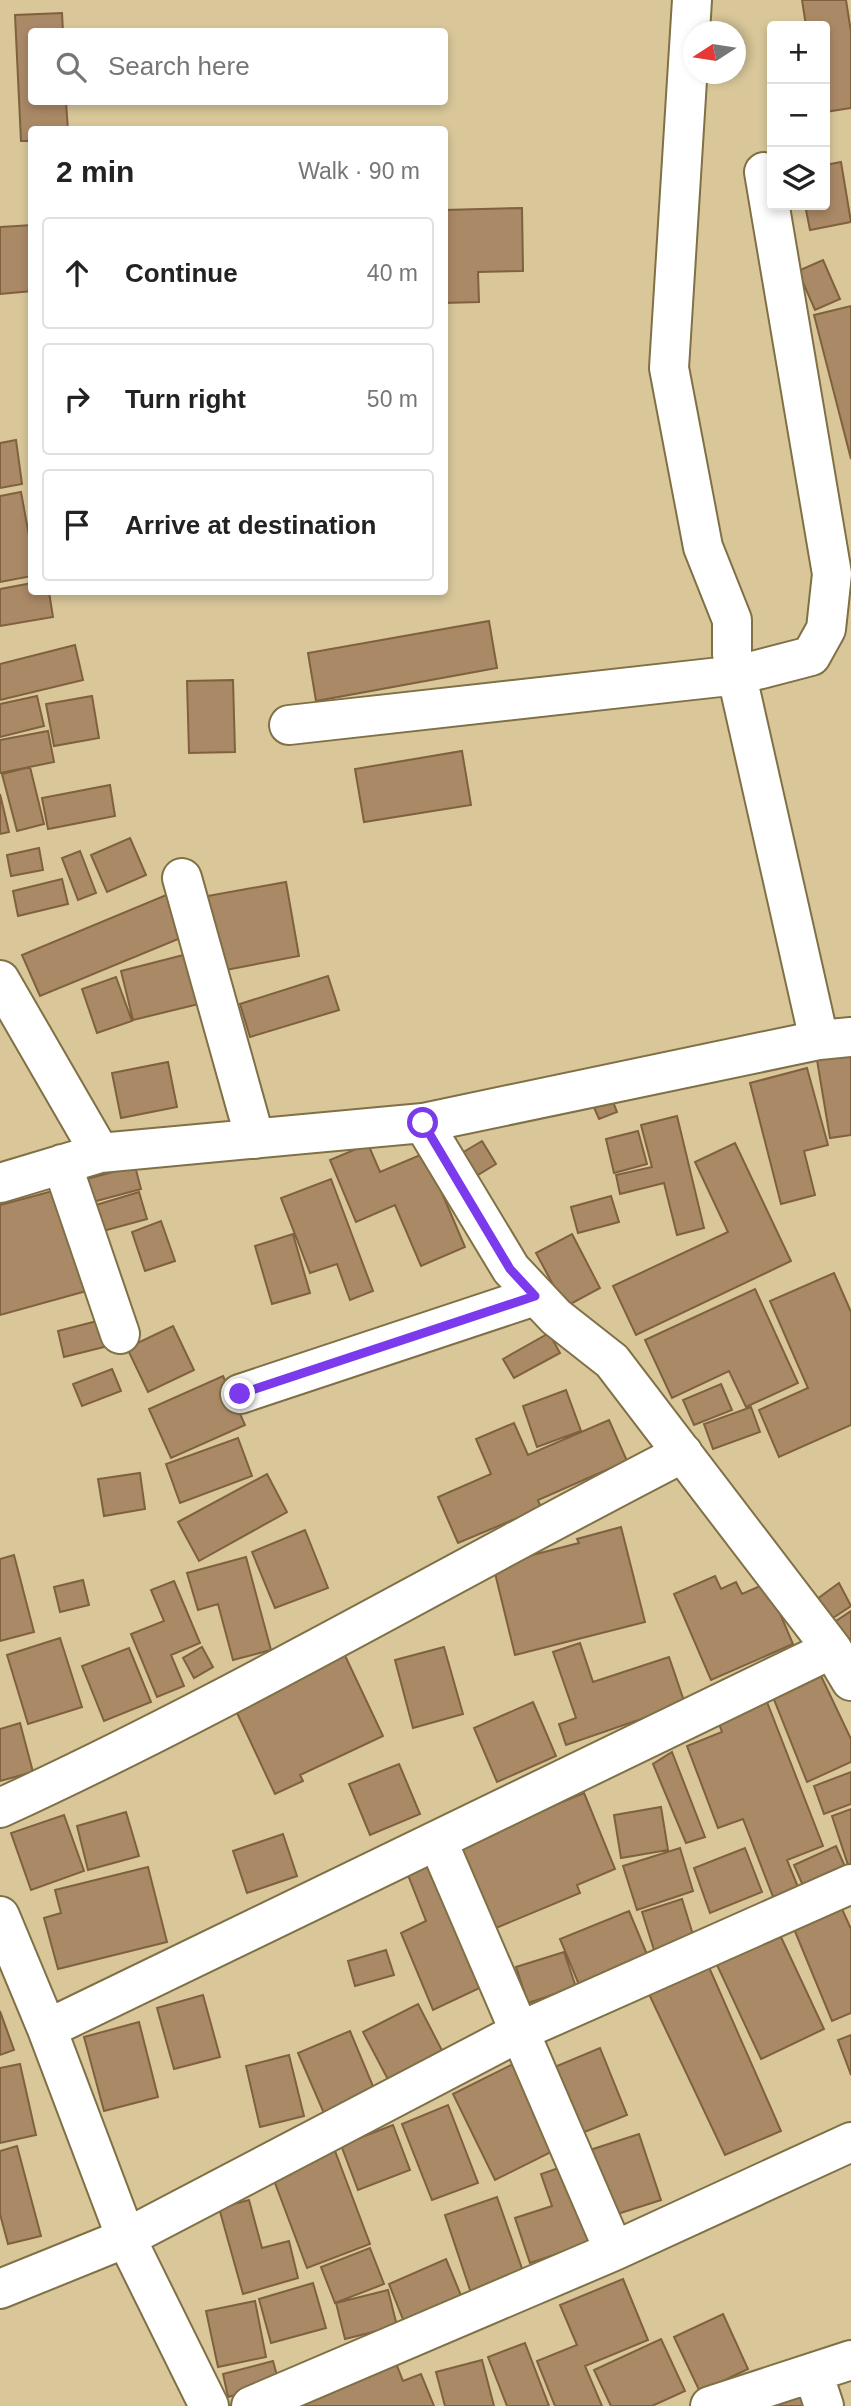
<!DOCTYPE html>
<meta charset="utf-8">
<style>
body{margin:0;font-family:Helvetica,sans-serif;background:#f6f6f6;color:#222}
.controls{position:absolute;right:21px;top:21px;display:grid;overflow:hidden;border-radius:7px;box-shadow:0 4px 10px #0003}
.controls button{width:63px;height:63px;display:grid;place-items:center;padding:0;border:0;border-bottom:2px solid #e0e0e0;background:#fff;color:#222;font:35px sans-serif}
.compass{position:absolute;left:683px;top:21px;width:63px;height:63px;border-radius:50%;background:#fff;box-shadow:0 4px 10px #0003;rotate:258deg}
.stop{position:absolute;width:21px;height:21px;margin:-16px;border:5px solid #7c3aed;border-radius:50%;background:#fff}
.stop.end{background:#7c3aed;border-color:#fff;box-shadow:0 2px 7px #0008}
.list{margin:0;padding:0;list-style:none}
h2{display:flex;justify-content:space-between;align-items:center;height:91px;margin:0;padding:0 28px;font-size:30px}
h2 small{font-size:23px;font-weight:400;color:#767676}
.list li{display:grid;grid-template-columns:46px 1fr auto;gap:21px;align-items:center;box-sizing:border-box;height:112px;margin:0 14px 14px;padding:0 14px;border:2px solid #e0e0e0;border-radius:7px}
.list b{display:block;font-size:26px;white-space:nowrap}
.list em{font-size:23px;font-style:normal;color:#767676}
.icon{flex:none;width:38px;height:38px;fill:none;stroke:currentColor;stroke-width:2;stroke-linecap:round;stroke-linejoin:round}
.map{position:relative;flex:none;width:851px;height:2406px;overflow:hidden}
.search{position:absolute;background:#fff;box-shadow:0 4px 10px #0003;left:28px;top:28px;width:420px;height:77px;display:flex;align-items:center;gap:18px;box-sizing:border-box;padding:0 24px;border-radius:7px;color:#767676;font-size:26px}
.panel{position:absolute;background:#fff;box-shadow:0 4px 10px #0003;left:28px;top:126px;width:420px;height:469px;border-radius:7px}
.map>svg:first-child{display:block}
</style>
<div class="map">
<svg width="851" height="2406" viewBox="0 0 851 2406">
<rect width="100%" height="100%" fill="#d9c79a"/>
<path fill="#aa8966" stroke="#7f613f" stroke-width="2" d="M802,0H846L851,32V108L825,112V26H806Z
M62,13L63,32H32V102H66L68,130H32V141H21L15,15Z
M841,162L851,222L810,230L805,205H825V165Z
M522,208L523,271L478,272L479,302L444,303V210Z
M32,225V291L0,294V227Z
M823,260L840,299L815,310L798,271Z
M851,306V459L814,315Z
M16,440L22,484L0,488V443Z
M21,492L32,552V576L0,582V496Z
M32,583V592H49L53,617L0,626V589Z
M489,621L497,668L316,701L308,653Z
M75,645L83,680L0,700V664Z
M233,680L235,752L189,753L187,681Z
M37,696L44,726L0,737V704Z
M92,696L99,738L54,746L46,704Z
M48,731L54,762L0,773V740Z
M462,751L471,805L364,822L355,769Z
M30,767L44,824L17,831L2,774Z
M110,785L115,816L48,829L42,798Z
M0,794L9,832L0,834Z
M130,838L146,875L107,892L91,855Z
M39,848L43,870L11,876L7,855Z
M80,851L96,893L78,900L62,858Z
M62,879L68,904L18,916L13,891Z
M286,882L299,956L215,972L202,897Z
M171,893L188,935L40,996L22,955Z
M199,951L211,1001L133,1020L121,971Z
M328,976L339,1010L250,1037L240,1004Z
M116,977L132,1021L97,1033L82,989Z
M851,1055V1135L830,1138L817,1060Z
M168,1062L177,1107L121,1118L112,1073Z
M807,1068L828,1145L804,1151L815,1195L781,1204L750,1083Z
M608,1089L617,1112L599,1119L589,1096Z
M677,1116L704,1228L677,1235L664,1183L620,1194L616,1175L652,1167L641,1125Z
M638,1131L647,1164L614,1173L606,1139Z
M482,1141L496,1164L468,1181L455,1157Z
M735,1143L791,1261L636,1335L613,1286L728,1232L695,1162Z
M368,1144L380,1172L425,1153L465,1247L421,1266L395,1205L356,1222L330,1160Z
M135,1166L141,1189L89,1203L83,1180Z
M331,1179L373,1291L350,1300L337,1264L310,1273L281,1198Z
M64,1188L90,1290L0,1315V1205Z
M139,1192L147,1219L103,1231L96,1205Z
M611,1196L619,1222L578,1233L571,1207Z
M161,1221L175,1261L145,1271L132,1232Z
M293,1234L310,1293L272,1304L255,1246Z
M572,1234L600,1288L565,1307L536,1253Z
M834,1273L851,1312V1425L779,1457L759,1410L808,1388L770,1301Z
M755,1289L798,1383L746,1407L729,1371L672,1398L645,1340Z
M105,1319L112,1345L64,1357L58,1331Z
M173,1326L194,1370L148,1392L127,1348Z
M549,1333L560,1353L514,1378L503,1359Z
M112,1369L121,1391L82,1406L73,1384Z
M223,1376L245,1425L171,1458L149,1409Z
M721,1384L732,1410L694,1425L683,1400Z
M566,1390L581,1431L537,1447L523,1406Z
M751,1407L760,1432L713,1449L704,1424Z
M609,1420L627,1461L538,1500L541,1508L458,1543L438,1497L491,1474L476,1439L514,1423L528,1455Z
M238,1438L252,1476L180,1503L166,1464Z
M140,1473L145,1509L104,1516L98,1479Z
M267,1474L287,1512L199,1561L178,1522Z
M621,1527L645,1622L515,1655L493,1565L579,1543L577,1539Z
M305,1530L328,1588L275,1608L252,1552Z
M14,1555L34,1632L0,1641V1559Z
M246,1557L271,1650L233,1660L218,1604L198,1610L187,1573Z
M715,1576L721,1589L736,1582L742,1594L767,1583L793,1644L711,1680L674,1594Z
M83,1580L89,1605L60,1612L54,1587Z
M174,1581L200,1643L171,1655L184,1686L157,1697L131,1634L164,1621L151,1590Z
M839,1583L851,1606L827,1622L813,1602Z
M851,1611V1655L830,1625Z
M60,1638L82,1707L28,1724L7,1655Z
M580,1643L593,1682L669,1657L685,1704L566,1745L559,1724L576,1718L553,1652Z
M340,1645L383,1736L300,1775L303,1781L275,1794L230,1698Z
M202,1647L213,1667L194,1678L183,1658Z
M444,1647L463,1714L413,1728L395,1660Z
M129,1648L151,1702L104,1721L82,1666Z
M821,1676L851,1739V1762L807,1782L773,1697Z
M533,1702L556,1756L497,1782L474,1728Z
M767,1702L823,1846L787,1860L802,1897L777,1907L743,1819L718,1828L687,1746L722,1732L718,1721Z
M20,1723L33,1772L0,1781V1729Z
M672,1752L705,1837L686,1843L653,1764Z
M399,1764L420,1814L370,1835L349,1784Z
M851,1772V1804L824,1814L814,1786Z
M584,1793L615,1869L577,1885L580,1893L484,1933L450,1848Z
M661,1807L668,1850L621,1858L614,1815Z
M851,1809V1864L848,1865L832,1816Z
M126,1812L139,1856L88,1870L77,1826Z
M64,1815L84,1871L31,1890L11,1833Z
M283,1834L297,1876L247,1893L233,1851Z
M836,1846L846,1869L804,1888L794,1865Z
M680,1848L693,1891L637,1910L623,1866Z
M745,1848L762,1892L710,1913L694,1868Z
M437,1853L486,1985L433,2010L401,1933L426,1921L406,1870Z
M148,1867L167,1942L58,1969L44,1918L61,1913L55,1890Z
M682,1899L694,1938L654,1950L642,1912Z
M842,1909L851,1929V2013L832,2021L794,1929Z
M629,1911L651,1964L582,1992L560,1939Z
M780,1935L824,2029L761,2059L717,1965Z
M386,1950L394,1975L355,1986L348,1961Z
M564,1952L576,1987L528,2003L516,1967Z
M708,1965L781,2131L725,2155L648,1992Z
M203,1995L220,2057L174,2069L157,2008Z
M418,2004L448,2062L394,2091L363,2032Z
M0,2011L14,2050L0,2055Z
M139,2022L158,2097L104,2111L84,2037Z
M350,2031L377,2096L326,2118L298,2053Z
M851,2035V2075L838,2040Z
M600,2048L627,2115L572,2137L545,2071Z
M289,2055L304,2116L260,2127L246,2066Z
M521,2060L563,2146L495,2180L453,2094Z
M20,2064L36,2135L0,2143V2068Z
M448,2105L478,2183L432,2200L402,2124Z
M393,2125L410,2170L358,2190L341,2145Z
M639,2134L661,2200L608,2217L587,2151Z
M17,2146L41,2236L8,2244L0,2214V2151Z
M335,2151L370,2244L307,2268L272,2175Z
M573,2163L599,2240L530,2263L515,2218L552,2206L541,2174Z
M497,2197L526,2280L473,2299L445,2215Z
M249,2200L262,2248L289,2241L298,2278L243,2294L219,2208Z
M370,2248L384,2284L335,2303L321,2267Z
M446,2259L462,2298L404,2322L389,2284Z
M623,2279L648,2340L585,2366L602,2406H555L537,2361L577,2345L560,2305Z
M313,2283L326,2328L271,2343L259,2299Z
M388,2290L397,2326L345,2339L336,2303Z
M255,2301L266,2357L218,2367L206,2311Z
M723,2314L748,2369L700,2392L674,2337Z
M661,2339L685,2391L652,2406H611L594,2370Z
M525,2343L549,2406H507L488,2357Z
M394,2358L403,2381L421,2374L434,2406H303L299,2395Z
M482,2360L494,2406H445L436,2372Z
M273,2361L279,2383L228,2397L223,2374Z
M808,2390L812,2406H747Z"/>
<g fill="none" stroke-linecap="round" stroke-linejoin="round">
<g stroke="#807046" stroke-width="42">
<path id="minor" d="M692,0L669,368L703,547L732,620V654L819,1040
M289,725L738,675L811,656L826,629L832,574L764,172
M182,878L255,1139
M0,980L100,1153
M423,1123L511,1269L556,1317L612,1361L832,1649L851,1681
M62,1164L120,1334
M0,1183L100,1153L423,1123L819,1040L851,1037
M240,1394L535,1296
M0,1808C233,1701 455,1570 683,1453
M438,1842L614,2251
M0,1916L47,2029L126,2238L209,2406
M47,2029L832,1649
M0,2289L126,2238L529,2027L851,1884
M813,2373L824,2406
M251,2406L614,2251L851,2142
M710,2406L851,2360"/>
</g>
<use href="#minor" stroke="#fff" stroke-width="38"/>
</g>
<g fill="none" stroke-linecap="round" stroke-linejoin="round">
<path stroke="#7c3aed" stroke-width="9" d="M240,1394L535,1296L510,1269L423,1123"/>
</g>
</svg>
<div class="controls">
<button>+</button>
<button>−</button>
<button><svg class="icon" aria-label="layers" viewBox="0 0 24 24"><path d="M12 4l9 5-9 5-9-5zM3 14l9 5 9-5"/></svg></button>
</div>
<svg class="compass" viewBox="-18 -18 36 36"><path d="M0-13l5 13h-10z" fill="#e53935"/><path d="M0 13l5-13h-10z" fill="#767676"/></svg>
<div class="stop" style="left:423px;top:1123px"></div>
<div class="stop end" style="left:240px;top:1394px"></div>
<div class="search"><svg class="icon" aria-label="search" viewBox="0 0 24 24"><circle cx="10" cy="10" r="6"/><path d="M15 15l6 6"/></svg>Search here</div>
<section class="panel">
<h2>2 min<small>Walk · 90 m</small></h2>
<ul class="list">
<li><svg class="icon" aria-label="ahead" viewBox="0 0 24 24"><path d="M12 20V5M6 11l6-6 6 6"/></svg><div><b>Continue</b></div><em>40 m</em></li>
<li><svg class="icon" aria-label="right" viewBox="0 0 24 24"><path d="M7 20v-9h11M14 6l5 5-5 5"/></svg><div><b>Turn right</b></div><em>50 m</em></li>
<li><svg class="icon" aria-label="arrive" viewBox="0 0 24 24"><path d="M6 21V4h12l-3 4 3 4H6"/></svg><div><b>Arrive at destination</b></div></li>
</ul>
</section>
</div>
